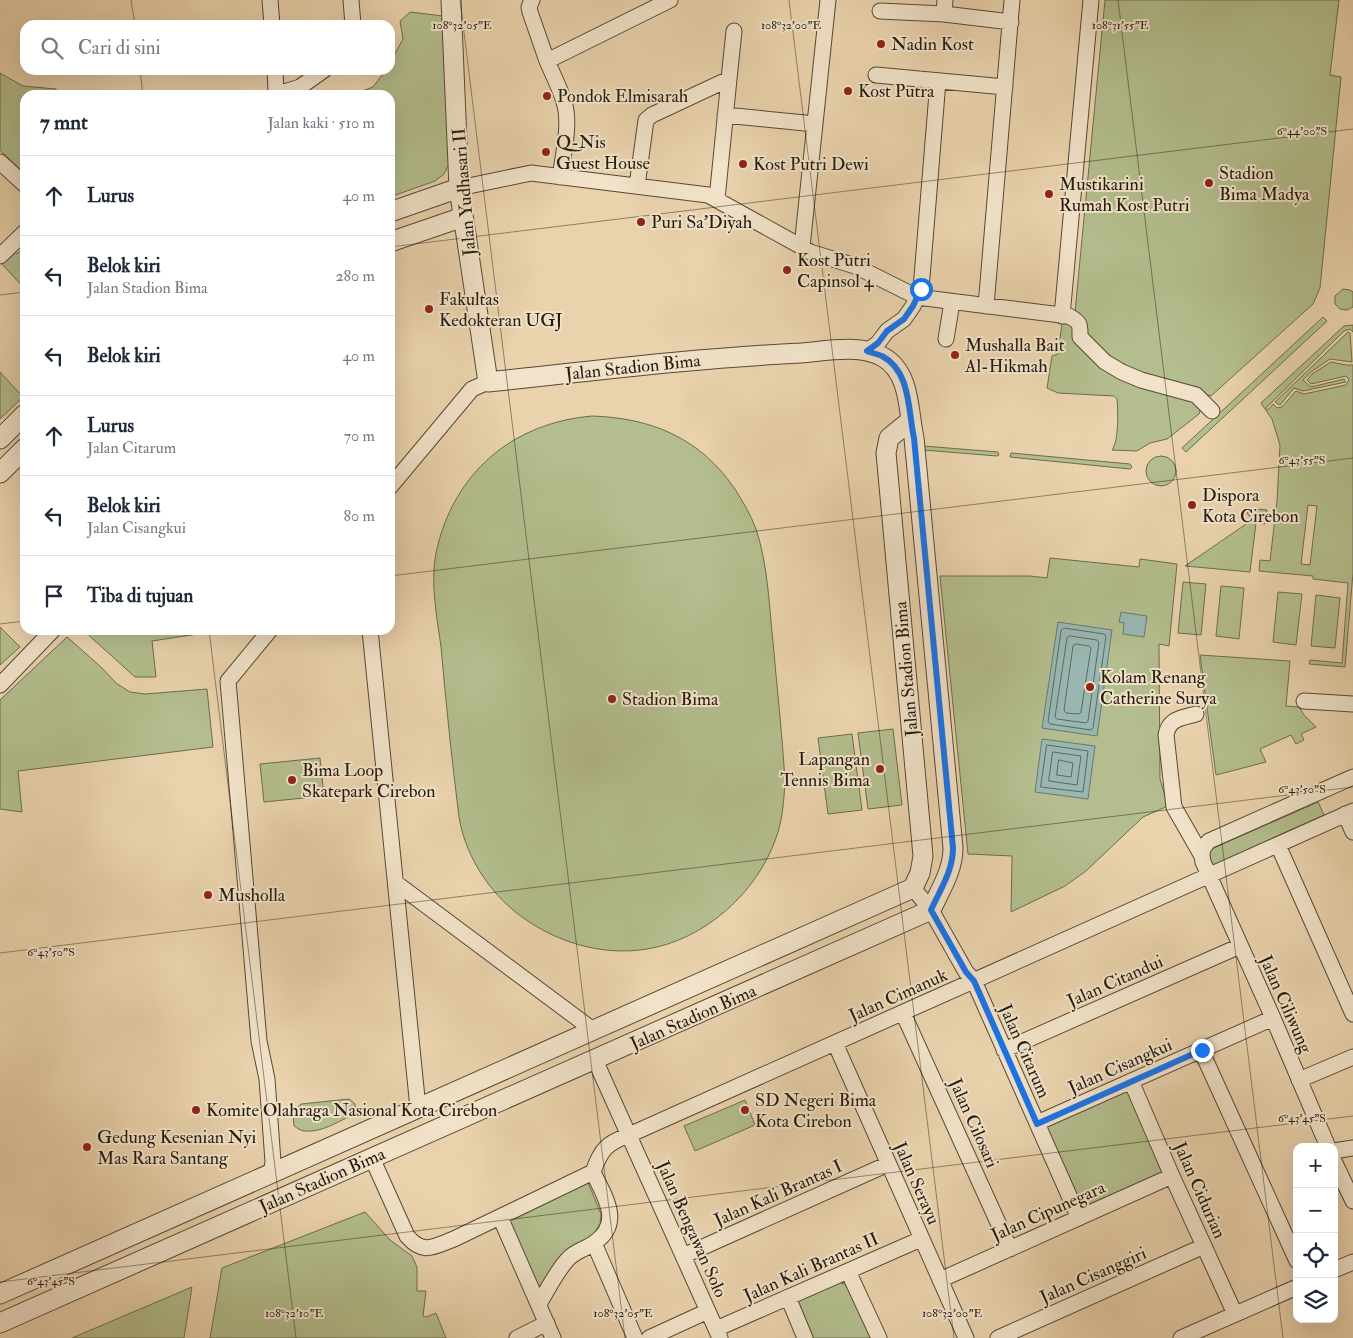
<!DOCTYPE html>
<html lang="id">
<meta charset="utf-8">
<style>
body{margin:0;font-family:"IM FELL Double Pica",serif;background:#f2f2f3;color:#1f2937}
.controls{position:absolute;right:15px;bottom:15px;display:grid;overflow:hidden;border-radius:10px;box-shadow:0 5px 20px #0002}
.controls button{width:45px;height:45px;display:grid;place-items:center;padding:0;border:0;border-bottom:1px solid #e0e1e3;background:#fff;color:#1f2937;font:25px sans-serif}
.stop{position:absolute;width:15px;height:15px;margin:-11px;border:4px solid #1a73e8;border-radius:50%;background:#fff}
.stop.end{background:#1a73e8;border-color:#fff;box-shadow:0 1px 5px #0008}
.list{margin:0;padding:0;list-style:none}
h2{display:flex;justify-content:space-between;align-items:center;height:65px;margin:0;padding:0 20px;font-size:21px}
h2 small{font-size:16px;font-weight:400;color:#747a83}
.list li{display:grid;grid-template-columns:32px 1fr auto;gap:15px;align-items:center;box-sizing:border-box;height:80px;padding:0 20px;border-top:1px solid #e0e1e3}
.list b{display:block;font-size:19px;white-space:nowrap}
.list p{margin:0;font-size:16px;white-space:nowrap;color:#747a83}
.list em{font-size:16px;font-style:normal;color:#747a83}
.icon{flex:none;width:28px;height:28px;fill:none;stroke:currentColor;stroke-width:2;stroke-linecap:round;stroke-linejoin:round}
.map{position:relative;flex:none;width:1353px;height:1338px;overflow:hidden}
.search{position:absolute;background:#fff;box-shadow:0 5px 20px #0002;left:20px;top:20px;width:375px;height:55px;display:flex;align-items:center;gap:12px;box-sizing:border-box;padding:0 18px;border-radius:15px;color:#747a83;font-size:19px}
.panel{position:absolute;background:#fff;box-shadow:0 5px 20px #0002;left:20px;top:90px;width:375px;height:545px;border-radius:15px}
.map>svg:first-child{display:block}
</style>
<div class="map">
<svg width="1353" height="1338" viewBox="0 0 1353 1338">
<rect width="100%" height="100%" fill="#e9d2ac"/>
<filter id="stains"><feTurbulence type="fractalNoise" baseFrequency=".004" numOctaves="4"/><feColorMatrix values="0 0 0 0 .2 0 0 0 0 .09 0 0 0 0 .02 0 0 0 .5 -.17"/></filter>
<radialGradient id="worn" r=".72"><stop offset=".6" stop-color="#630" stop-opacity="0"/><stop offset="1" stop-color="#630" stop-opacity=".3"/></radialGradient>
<path fill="#b3bd8d" stroke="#6c6c4e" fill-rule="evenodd" d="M1105,0H1339L1330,75L1341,77L1320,288L1313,304L1211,396C1171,383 1128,373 1096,345C1093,343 1087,338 1085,334C1081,323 1089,319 1075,312Z
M410,12L443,16L449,164L444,174L435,181L390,197V95H352L373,87L386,70H390V63L403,39L400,21Z
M0,73L23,86L56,89L57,95H25V174L0,150Z
M25,240V289L2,264L14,251L17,254L24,247L21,243Z
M1343,289L1350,290L1353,292V307L1347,310L1340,309L1335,304V296Z
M1323,317L1327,321L1186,452L1182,448Z
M1062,323L1074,325L1077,341L1193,400C1198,404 1202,408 1199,414L1167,439L1150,443L1137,451L1112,450C1119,441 1118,410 1117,399L1114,396L1058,393L1047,388L1052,356L1058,354Z
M1353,325V332L1350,329L1344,331L1266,408L1268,410L1273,404L1277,408L1282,407L1296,391L1304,394L1346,385L1349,380L1346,376L1311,384L1307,380L1312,374L1331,362L1346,365H1353V573L1345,667L1309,664L1310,660L1342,663L1348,583L1313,579V576L1259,571L1260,560L1270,561L1277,501L1280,445L1272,419L1261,403L1344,326ZM1308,505L1317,506L1310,565L1301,564Z
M1348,332L1350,333L1352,362L1330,359L1311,372L1303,380L1311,387L1344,379L1346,382L1303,391L1294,388L1280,405L1275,402Z
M0,372L23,397L0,419Z
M592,416C652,418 700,438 735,489C743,502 751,515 756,529C768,565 769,605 773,642C777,688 782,733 785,779C784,799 783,819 776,838C757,893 704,940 647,949C599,957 549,940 513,910C485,886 465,853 459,817C452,761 446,704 441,647C437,617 430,583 436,553C453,473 512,423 592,416Z
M923,446L998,452L999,455L997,456L923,450Z
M1011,453L1130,464L1132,467L1130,469L1010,457Z
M1146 471a15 15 0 1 1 30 0a15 15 0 1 1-30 0Z
M1248,508L1267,510L1265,524L1256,523L1250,572L1185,566L1252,520L1247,513Z
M1050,558L1139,567L1140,559L1177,564L1169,646L1159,644L1160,779L1168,806L1143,817L1086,871L1065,886L1011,912L1012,856L968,854L940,576H1030L1047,578Z
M1183,582L1206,584L1201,635L1178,633Z
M1221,586L1244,588L1239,639L1216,636Z
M1278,592L1302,594L1296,645L1273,642Z
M1316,595L1340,598L1335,648L1311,646Z
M0,627L20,647L0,665Z
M83,630H224L152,641L156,677H135Z
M67,637L101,667L116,683L130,692L145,694L207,689L213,747L18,771L22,812L0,809V700Z
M1200,655L1290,661L1286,706L1299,707L1304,715L1316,727L1301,734L1304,740L1296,744L1291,735L1260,749L1266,762L1216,775Z
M893,729L902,805L868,809L858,733Z
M852,734L862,810L828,814L818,738Z
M320,758L324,796L264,802L260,764Z
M1318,802L1324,815L1213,865L1207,851Z
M1127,1090L1164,1173L1083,1208L1046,1126Z
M349,1099L355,1104L356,1113C341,1120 322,1133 305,1131C301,1131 297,1128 294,1126L293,1113L301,1104Z
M745,1100L755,1125L695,1151L684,1126Z
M587,1180L601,1214L600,1224L594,1234L587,1241L566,1253L541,1285L537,1288L509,1221Z
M365,1212L390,1240L412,1256L417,1267V1291H426L423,1316L426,1317L436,1313L446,1338H210L222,1268Z
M839,1282L846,1285L871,1338H812L796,1300Z
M192,1287L184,1338H72Z"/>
<path fill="#99b6b1" stroke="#6a7870" d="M1121,612L1147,616L1144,637L1123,634L1124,623L1119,622Z
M1058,622L1112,630L1097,736L1042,728Z
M1042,739L1095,746L1088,799L1035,792Z"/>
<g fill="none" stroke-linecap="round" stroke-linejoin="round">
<path stroke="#5e6860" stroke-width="1" d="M1064,628L1104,634L1106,636L1093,728L1091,730L1050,724L1048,722L1061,631Z
M1070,636L1097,640L1099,642L1088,721L1086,723L1057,719L1055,717L1067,638Z
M1076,644L1089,646L1091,648L1081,712L1079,714L1066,713L1064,710L1073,646Z
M1047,745L1088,751L1083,792L1041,787Z
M1053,752L1081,756L1077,785L1049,781Z
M1059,760L1073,763L1071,777L1057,775Z"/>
<g stroke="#554936" stroke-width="17">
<path id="minor" d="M270,0L272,25
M351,0L353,25
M532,0L529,7L530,12L547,61
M945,0L944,14L1011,22
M880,11L944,14
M275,70L276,92L278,94L300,87L324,70
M876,75L1005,87
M729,79L734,31
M725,115L815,124
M0,162L25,185
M560,177C563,155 571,123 564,102C560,88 553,75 547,61L670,0
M637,186L646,120L652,115L729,79L717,199
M459,188L531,173L708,195L802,247L810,252L855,266L917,297L1069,316C1081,323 1080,324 1080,337L1105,362L1122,372L1141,380L1196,395L1212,411
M802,247L828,0
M0,256L25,232
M986,306L1012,0
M1062,316L1091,0
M946,339L952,302
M867,351L878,343L887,331L904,319L913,306L921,289L938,81
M390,487L472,389L488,382
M270,630L228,681L259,1041L267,1079L273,1162L271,1174
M370,630L418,1108
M0,685L53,630
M1304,701L1353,704
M1196,714C1182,718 1169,718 1166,735L1174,807L1202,856
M1345,814L1353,832
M1278,845L1353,1014
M396,883L593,1030
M913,888L931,910L966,972L974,981L1079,1218
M903,1013L1010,1249
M835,1043L966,1338
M1004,1050L1240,946
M1201,1050L1297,1261
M595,1060L720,1338
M1299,1080L1353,1057
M1131,1081L1172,1176L1235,1314
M1037,1123L1273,1018
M1328,1147L1273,1018L1203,862C1201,852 1202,848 1209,841L1353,777
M1334,1151L1353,1148
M372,1158L407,1236C423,1255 433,1247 454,1239L593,1172
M1334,1161L1353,1201
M500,1217L553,1338
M594,1243L635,1338
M683,1256L888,1164
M1334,1270L1353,1262
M848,1271L879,1338
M940,1280L1172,1176
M788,1297L805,1338
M539,1304C548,1289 556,1272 568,1259C575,1251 586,1249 594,1243C624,1223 604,1196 593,1172C601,1149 607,1143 629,1135L1353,811
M716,1329L921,1239
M517,1338L547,1323
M649,1338L708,1311
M998,1338L1204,1246
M1181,1338L1297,1287"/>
</g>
<g stroke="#554936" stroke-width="21">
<path id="tertiary" d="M390,212L459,188
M390,242L463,217
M0,439L25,414
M0,473L25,448
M0,1294L913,888L920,873L923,856L886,453L889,438L910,421
M0,1323L931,910C940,890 953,871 953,848L914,438C908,411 911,373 883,357C860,344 826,351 801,353C697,358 592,371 488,382L459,188L451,0"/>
</g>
<use href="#minor" stroke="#f1e2c9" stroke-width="15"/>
<use href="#tertiary" stroke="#f1e2c9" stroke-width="19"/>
</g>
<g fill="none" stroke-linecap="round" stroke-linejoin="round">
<path stroke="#1a73e8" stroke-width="6" d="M921,289L913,306L904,319L887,331L878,343L867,351C872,353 877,354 882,356C911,371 908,411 914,438L953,848C953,871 940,890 931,910L966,972L974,981L1037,1124L1202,1050"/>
</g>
<path fill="none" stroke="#241b0f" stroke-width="1" stroke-opacity="0.45" d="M131,0L135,25M460,0L625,1338M789,0L954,1338M1118,0L1283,1338M140,70L143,95M390,247L1353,129M0,295L25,292M390,576L1353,458M0,624L25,621M209,630L296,1338M0,953L1353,787M0,1282L1353,1116"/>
<g fill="#8f2418" stroke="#f1e2c9" stroke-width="2">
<circle cx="881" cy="44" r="5"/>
<circle cx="848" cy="91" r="5"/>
<circle cx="547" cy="96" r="5"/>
<circle cx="546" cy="152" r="5"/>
<circle cx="743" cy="164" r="5"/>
<circle cx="1209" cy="183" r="5"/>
<circle cx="1049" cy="194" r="5"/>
<circle cx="641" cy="222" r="5"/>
<circle cx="787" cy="270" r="5"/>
<circle cx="429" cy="309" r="5"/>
<circle cx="955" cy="355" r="5"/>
<circle cx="1192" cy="505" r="5"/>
<circle cx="1090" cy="687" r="5"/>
<circle cx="612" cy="699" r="5"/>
<circle cx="880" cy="769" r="5"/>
<circle cx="292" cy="780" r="5"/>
<circle cx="208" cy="895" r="5"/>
<circle cx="196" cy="1110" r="5"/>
<circle cx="745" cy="1110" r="5"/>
<circle cx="87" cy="1147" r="5"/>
</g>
<g text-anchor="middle" stroke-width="4" stroke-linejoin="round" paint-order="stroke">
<g font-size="18" fill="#241b0f" stroke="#f1e2c9" text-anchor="start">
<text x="891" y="50">Nadin Kost</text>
<text x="858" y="97">Kost Putra</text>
<text x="557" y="102">Pondok Elmisarah</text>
<text x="556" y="148">Q-Nis<tspan x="556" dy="21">Guest House</tspan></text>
<text x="753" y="170">Kost Putri Dewi</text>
<text x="1219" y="179">Stadion<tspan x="1219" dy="21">Bima Madya</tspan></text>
<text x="1059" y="190">Mustikarini<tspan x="1059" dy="21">Rumah Kost Putri</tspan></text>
<text x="651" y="228">Puri Sa'Diyah</text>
<text x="797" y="266">Kost Putri<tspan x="797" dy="21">Capinsol 4</tspan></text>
<text x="439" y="305">Fakultas<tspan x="439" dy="21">Kedokteran UGJ</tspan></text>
<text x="965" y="351">Mushalla Bait<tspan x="965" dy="21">Al-Hikmah</tspan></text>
<text x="1202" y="501">Dispora<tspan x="1202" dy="21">Kota Cirebon</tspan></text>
<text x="1100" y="683">Kolam Renang<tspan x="1100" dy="21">Catherine Surya</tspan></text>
<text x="622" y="705">Stadion Bima</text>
<text x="870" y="765" text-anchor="end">Lapangan<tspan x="870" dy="21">Tennis Bima</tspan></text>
<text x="302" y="776">Bima Loop<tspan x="302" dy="21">Skatepark Cirebon</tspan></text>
<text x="218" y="901">Musholla</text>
<text x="755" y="1106">SD Negeri Bima<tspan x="755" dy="21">Kota Cirebon</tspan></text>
<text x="206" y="1116">Komite Olahraga Nasional Kota Cirebon</text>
<text x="97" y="1143">Gedung Kesenian Nyi<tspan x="97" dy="21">Mas Rara Santang</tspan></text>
</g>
<g font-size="18" fill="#241b0f" stroke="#f1e2c9">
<text transform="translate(464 192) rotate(-95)" y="6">Jalan Yudhasari II</text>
<text transform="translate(633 367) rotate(-6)" y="6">Jalan Stadion Bima</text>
<text transform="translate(906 669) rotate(-95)" y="6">Jalan Stadion Bima</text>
<text transform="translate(1115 981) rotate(-24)" y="6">Jalan Citandui</text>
<text transform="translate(898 995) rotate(-24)" y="6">Jalan Cimanuk</text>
<text transform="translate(1286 1004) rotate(66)" y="6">Jalan Ciliwung</text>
<text transform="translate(693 1017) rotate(-24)" y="6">Jalan Stadion Bima</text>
<text transform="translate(1025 1051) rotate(66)" y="6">Jalan Citarum</text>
<text transform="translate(1120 1066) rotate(-24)" y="6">Jalan Cisangkui</text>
<text transform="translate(974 1123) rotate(66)" y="6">Jalan Cilosari</text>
<text transform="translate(322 1180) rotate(-24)" y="6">Jalan Stadion Bima</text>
<text transform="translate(917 1183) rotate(66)" y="6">Jalan Serayu</text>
<text transform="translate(1200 1190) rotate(66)" y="6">Jalan Cidurian</text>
<text transform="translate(778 1193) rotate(-24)" y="6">Jalan Kali Brantas I</text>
<text transform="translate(1048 1211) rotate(-24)" y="6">Jalan Cipunegara</text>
<text transform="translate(692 1229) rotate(66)" y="6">Jalan Bengawan Solo</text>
<text transform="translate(811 1267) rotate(-24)" y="6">Jalan Kali Brantas II</text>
<text transform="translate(1093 1275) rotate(-24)" y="6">Jalan Cisanggiri</text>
</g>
</g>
<g font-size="12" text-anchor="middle" fill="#241b0f" stroke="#f1e2c9" stroke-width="4" stroke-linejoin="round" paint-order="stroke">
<text x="462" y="29">108°32'05"E</text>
<text x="791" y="29">108°32'00"E</text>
<text x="1120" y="29">108°31'55"E</text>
<text x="1302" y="135">6°44'00"S</text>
<text x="1302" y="464">6°43'55"S</text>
<text x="1302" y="793">6°43'50"S</text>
<text x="51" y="956">6°43'50"S</text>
<text x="1302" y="1122">6°43'45"S</text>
<text x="51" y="1285">6°43'45"S</text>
<text x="294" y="1317">108°32'10"E</text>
<text x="623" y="1317">108°32'05"E</text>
<text x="952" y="1317">108°32'00"E</text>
</g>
<rect width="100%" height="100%" filter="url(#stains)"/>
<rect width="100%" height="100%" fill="url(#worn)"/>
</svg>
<div class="controls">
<button>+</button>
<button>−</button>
<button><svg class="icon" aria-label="locate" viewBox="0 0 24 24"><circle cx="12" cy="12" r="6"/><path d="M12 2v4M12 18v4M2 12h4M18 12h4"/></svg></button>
<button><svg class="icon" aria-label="layers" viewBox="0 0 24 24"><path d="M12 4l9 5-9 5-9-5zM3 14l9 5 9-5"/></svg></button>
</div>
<div class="stop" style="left:921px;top:289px"></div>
<div class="stop end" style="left:1202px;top:1050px"></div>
<div class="search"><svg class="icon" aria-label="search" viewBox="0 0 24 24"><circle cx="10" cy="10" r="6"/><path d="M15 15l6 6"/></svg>Cari di sini</div>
<section class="panel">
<h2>7 mnt<small>Jalan kaki · 510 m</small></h2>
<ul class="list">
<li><svg class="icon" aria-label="ahead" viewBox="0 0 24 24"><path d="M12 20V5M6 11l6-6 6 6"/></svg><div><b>Lurus</b></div><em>40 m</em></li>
<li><svg class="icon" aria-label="left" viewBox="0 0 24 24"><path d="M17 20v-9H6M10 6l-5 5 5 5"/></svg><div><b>Belok kiri</b><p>Jalan Stadion Bima</p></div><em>280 m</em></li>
<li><svg class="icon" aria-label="left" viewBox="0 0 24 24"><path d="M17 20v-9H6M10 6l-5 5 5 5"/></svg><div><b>Belok kiri</b></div><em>40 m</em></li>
<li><svg class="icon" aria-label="ahead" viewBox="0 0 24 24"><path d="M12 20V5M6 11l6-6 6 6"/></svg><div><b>Lurus</b><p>Jalan Citarum</p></div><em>70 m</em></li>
<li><svg class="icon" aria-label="left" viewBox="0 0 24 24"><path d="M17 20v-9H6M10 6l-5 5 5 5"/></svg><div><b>Belok kiri</b><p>Jalan Cisangkui</p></div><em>80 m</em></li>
<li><svg class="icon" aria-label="arrive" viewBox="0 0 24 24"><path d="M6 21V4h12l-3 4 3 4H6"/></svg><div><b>Tiba di tujuan</b></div></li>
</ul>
</section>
</div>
